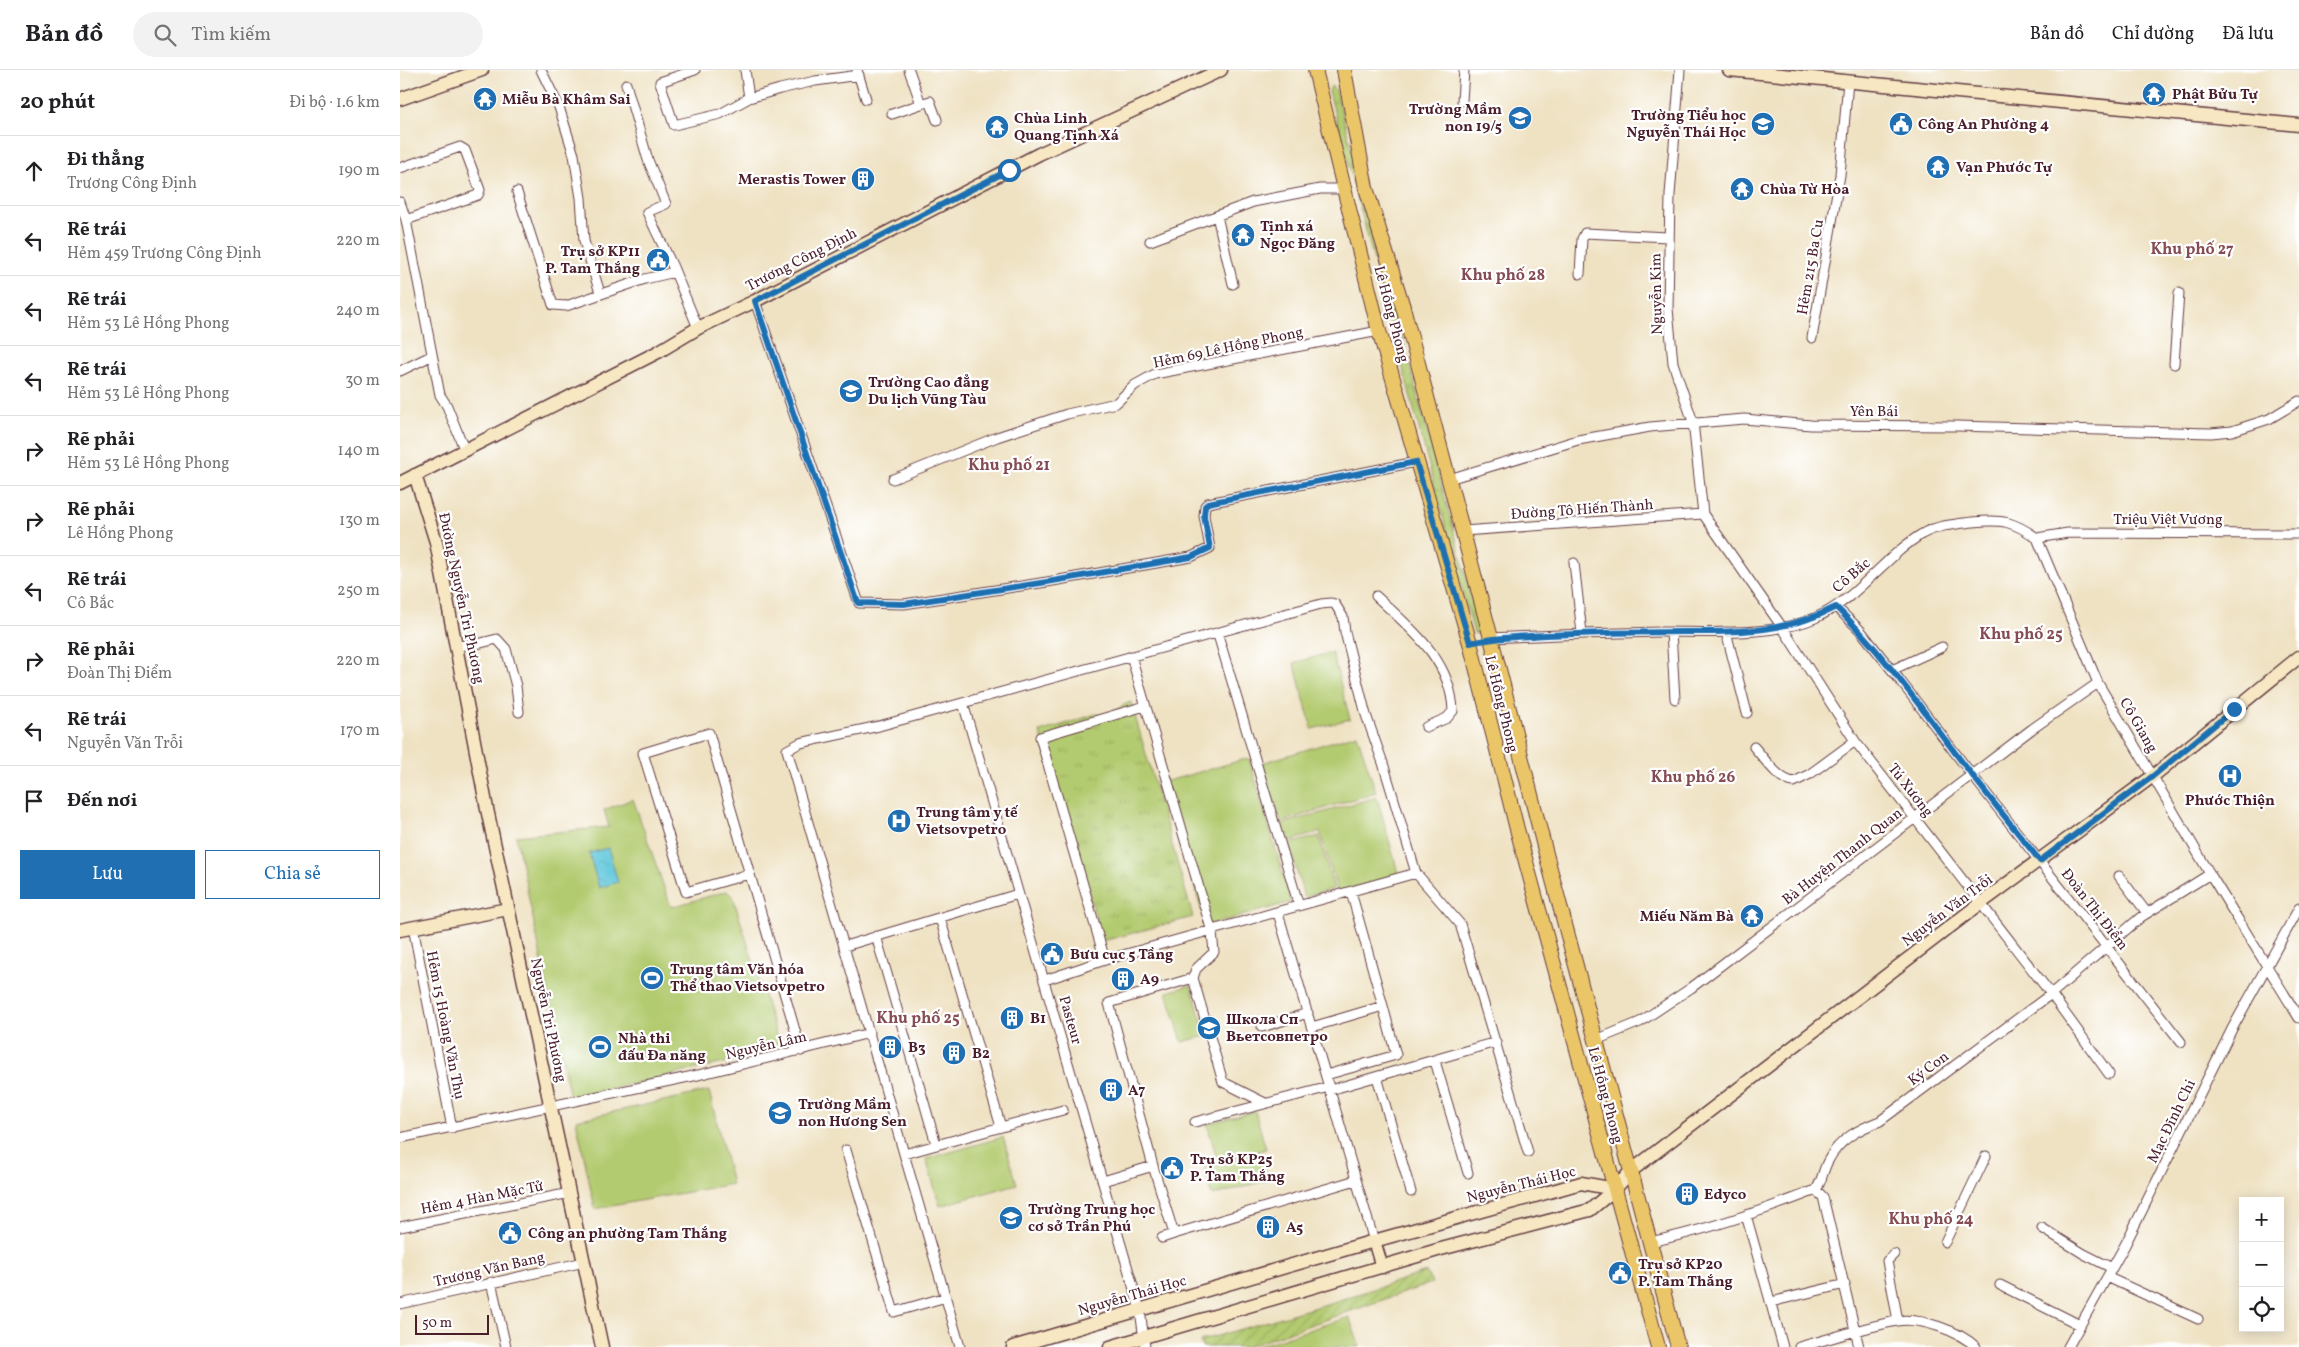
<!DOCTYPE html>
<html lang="vi">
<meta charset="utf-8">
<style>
body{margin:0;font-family:Vollkorn,serif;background:#f2f2f2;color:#202124}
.controls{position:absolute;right:15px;bottom:15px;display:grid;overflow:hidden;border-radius:0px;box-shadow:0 2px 12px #0003}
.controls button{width:45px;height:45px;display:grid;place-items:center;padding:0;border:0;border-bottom:1px solid #e0e0e0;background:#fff;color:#202124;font:25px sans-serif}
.scale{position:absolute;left:15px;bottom:12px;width:74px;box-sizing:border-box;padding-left:5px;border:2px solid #4a1f2b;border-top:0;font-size:14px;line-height:18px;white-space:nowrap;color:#4a1f2b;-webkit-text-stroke:4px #fff;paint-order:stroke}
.stop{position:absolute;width:15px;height:15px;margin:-11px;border:4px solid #1f6fb2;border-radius:50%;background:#fff}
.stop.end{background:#1f6fb2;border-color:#fff;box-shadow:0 1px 5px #0008}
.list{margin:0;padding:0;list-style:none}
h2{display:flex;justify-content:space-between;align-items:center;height:65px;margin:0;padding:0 20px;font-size:21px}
h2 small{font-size:16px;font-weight:400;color:#757577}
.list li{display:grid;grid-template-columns:32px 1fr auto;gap:15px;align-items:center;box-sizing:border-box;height:70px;padding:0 20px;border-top:1px solid #e0e0e0}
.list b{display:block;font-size:19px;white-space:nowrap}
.list p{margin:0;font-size:16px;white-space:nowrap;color:#757577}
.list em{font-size:16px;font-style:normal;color:#757577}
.actions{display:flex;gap:10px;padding:15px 20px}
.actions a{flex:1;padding:11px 0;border:1px solid #1f6fb2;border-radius:0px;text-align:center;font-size:18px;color:#1f6fb2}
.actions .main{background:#1f6fb2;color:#fff}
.icon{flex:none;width:28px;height:28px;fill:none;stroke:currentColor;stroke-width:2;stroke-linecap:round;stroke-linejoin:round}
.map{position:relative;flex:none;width:1899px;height:1277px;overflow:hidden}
header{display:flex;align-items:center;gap:30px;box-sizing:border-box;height:70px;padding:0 25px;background:#fff;border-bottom:1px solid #e0e0e0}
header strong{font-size:24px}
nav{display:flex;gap:28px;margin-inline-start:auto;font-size:18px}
.search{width:350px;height:45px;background:#f2f2f2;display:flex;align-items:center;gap:12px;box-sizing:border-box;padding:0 18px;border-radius:28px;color:#757577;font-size:19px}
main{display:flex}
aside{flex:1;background:#fff}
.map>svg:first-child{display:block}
</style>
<header>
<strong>Bản đồ</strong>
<div class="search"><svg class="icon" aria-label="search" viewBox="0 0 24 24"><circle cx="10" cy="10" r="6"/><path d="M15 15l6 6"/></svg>Tìm kiếm</div>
<nav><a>Bản đồ</a><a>Chỉ đường</a><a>Đã lưu</a></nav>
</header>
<main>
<aside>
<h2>20 phút<small>Đi bộ · 1.6 km</small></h2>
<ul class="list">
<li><svg class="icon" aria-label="ahead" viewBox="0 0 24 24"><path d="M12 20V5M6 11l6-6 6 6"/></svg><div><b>Đi thẳng</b><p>Trương Công Định</p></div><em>190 m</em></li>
<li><svg class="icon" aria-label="left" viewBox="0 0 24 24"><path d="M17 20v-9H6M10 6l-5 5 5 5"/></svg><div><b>Rẽ trái</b><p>Hẻm 459 Trương Công Định</p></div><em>220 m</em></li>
<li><svg class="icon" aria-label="left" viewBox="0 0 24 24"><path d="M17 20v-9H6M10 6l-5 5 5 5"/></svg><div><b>Rẽ trái</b><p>Hẻm 53 Lê Hồng Phong</p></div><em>240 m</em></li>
<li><svg class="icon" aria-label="left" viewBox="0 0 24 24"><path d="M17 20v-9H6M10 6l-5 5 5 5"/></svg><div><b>Rẽ trái</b><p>Hẻm 53 Lê Hồng Phong</p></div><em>30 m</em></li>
<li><svg class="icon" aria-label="right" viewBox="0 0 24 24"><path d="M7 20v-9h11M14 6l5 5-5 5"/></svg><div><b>Rẽ phải</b><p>Hẻm 53 Lê Hồng Phong</p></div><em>140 m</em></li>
<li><svg class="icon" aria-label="right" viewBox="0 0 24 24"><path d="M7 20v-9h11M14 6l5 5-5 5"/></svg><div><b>Rẽ phải</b><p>Lê Hồng Phong</p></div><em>130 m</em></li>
<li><svg class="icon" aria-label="left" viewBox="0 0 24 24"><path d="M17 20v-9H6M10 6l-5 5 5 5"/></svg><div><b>Rẽ trái</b><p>Cô Bắc</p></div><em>250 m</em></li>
<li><svg class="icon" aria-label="right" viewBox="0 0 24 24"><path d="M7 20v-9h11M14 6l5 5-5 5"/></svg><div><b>Rẽ phải</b><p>Đoàn Thị Điểm</p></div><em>220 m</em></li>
<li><svg class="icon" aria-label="left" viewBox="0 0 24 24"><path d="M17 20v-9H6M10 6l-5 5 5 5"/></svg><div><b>Rẽ trái</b><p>Nguyễn Văn Trỗi</p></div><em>170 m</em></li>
<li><svg class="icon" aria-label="arrive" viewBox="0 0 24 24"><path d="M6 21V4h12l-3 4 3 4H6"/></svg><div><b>Đến nơi</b></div></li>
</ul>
<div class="actions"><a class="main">Lưu</a><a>Chia sẻ</a></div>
</aside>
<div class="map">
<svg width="1899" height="1277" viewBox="0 0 1899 1277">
<defs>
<pattern id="grass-tufts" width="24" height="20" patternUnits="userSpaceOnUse" patternTransform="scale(1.25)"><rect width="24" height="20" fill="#b3cb70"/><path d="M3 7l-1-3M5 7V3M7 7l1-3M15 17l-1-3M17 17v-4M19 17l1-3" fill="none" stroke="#9bae61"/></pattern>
<pattern id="garden-furrows" width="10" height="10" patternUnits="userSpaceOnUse" patternTransform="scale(1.25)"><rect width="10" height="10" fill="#b3cb70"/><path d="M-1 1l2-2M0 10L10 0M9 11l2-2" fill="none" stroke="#9bae61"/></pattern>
<pattern id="water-ripples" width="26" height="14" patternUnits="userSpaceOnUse" patternTransform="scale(1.25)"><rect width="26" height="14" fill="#60c8dc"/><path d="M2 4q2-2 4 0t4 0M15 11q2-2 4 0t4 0" fill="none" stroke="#55abbd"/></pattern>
</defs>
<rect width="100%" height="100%" fill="#fff"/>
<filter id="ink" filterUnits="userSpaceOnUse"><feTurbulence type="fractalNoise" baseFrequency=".02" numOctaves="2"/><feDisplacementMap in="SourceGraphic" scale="10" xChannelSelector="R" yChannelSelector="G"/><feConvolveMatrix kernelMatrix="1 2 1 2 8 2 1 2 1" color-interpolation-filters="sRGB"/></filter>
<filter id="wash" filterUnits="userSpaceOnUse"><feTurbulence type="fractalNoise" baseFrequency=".0096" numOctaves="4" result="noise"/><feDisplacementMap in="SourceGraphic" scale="20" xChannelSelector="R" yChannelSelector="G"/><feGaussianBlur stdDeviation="1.12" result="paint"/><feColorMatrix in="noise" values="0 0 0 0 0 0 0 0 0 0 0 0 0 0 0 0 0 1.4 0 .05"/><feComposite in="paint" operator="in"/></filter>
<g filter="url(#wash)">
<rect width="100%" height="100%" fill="#efe2c3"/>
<path fill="url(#grass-tufts)" stroke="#7e754e" d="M931,16L936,20L1080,559L1078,564L1074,563L1073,560L929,22Z
M731,632L793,847L703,871L640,662L696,644L705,648C715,643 720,635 731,632Z"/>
<path fill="#b3cb70" stroke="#7e754e" d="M932,582L950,649L912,659L894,593Z
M957,664L976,722L881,752L862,693Z
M849,688L891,832L806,856L764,712Z
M977,727L999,806L938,823L920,762L883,773L878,755Z
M233,729L271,837L327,821L333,827L381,980L170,1028L116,766L209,757L204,740Z
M919,766L934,819L904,827L889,774Z
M791,915L806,966L782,972L767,922Z
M309,1021L332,1114L195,1139L176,1050Z
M855,1041L866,1079L818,1092L807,1054Z
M603,1067L617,1114L540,1136L526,1089Z
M860,1082L868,1110L812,1126L804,1098Z
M949,1247L960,1277H855Z"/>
<path fill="url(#garden-furrows)" stroke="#7e754e" d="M1026,1202L1032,1213L846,1277H802L800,1271L933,1232Z"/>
<path fill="url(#water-ripples)" stroke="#557484" d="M208,778L218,812L199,818L189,783Z"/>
</g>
<g filter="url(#ink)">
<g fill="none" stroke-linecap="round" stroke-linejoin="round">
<g stroke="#633c42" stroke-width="11">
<path id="street" d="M141,0L159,37L174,85L181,128L184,171L200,223
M295,0L260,12L274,55L320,44L349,28L380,19L415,11L459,5
M345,0L349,28
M457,0L466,29
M509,0L521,34L530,31L537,50
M1280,0L1270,125L1268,239L1273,293L1293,352L1303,444L1382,557L1455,671L1651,924L1709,1004
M226,14L248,90L266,134L247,142L273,197L298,258
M1062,31L1064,0
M492,44L521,34
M0,98L60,77L65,80L80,120L78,125L6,150
M117,122L153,235L166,236L245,209L275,202
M0,132L6,150L40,325L47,336L65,381
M817,146L833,214
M750,171L853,132L920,119H942
M1180,204L1182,169L1185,163L1268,167
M355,231L459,533L504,534L647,512L791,487L810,478L804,446L805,436L808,433L1016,392
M1412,268L1440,105L1448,11
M1774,294L1779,223
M0,301L31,286
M493,409L597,367L667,344L716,333L735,315L755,304L979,261
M1049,409L1178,370L1250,357L1344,349L1411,355L1556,356L1811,363L1832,361L1869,349L1899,331
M1063,461L1303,444
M1637,468L1698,613L1810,804L1899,948
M1637,468L1668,463L1899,464
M1174,493L1182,563
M976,526C1010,558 1051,589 1053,641L1047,648L1026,657
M1436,537L1460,560L1499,609L1572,705L1781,972
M1271,562L1275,629
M1326,562L1347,643
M818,565L899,836
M1091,568C1148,565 1205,563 1262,562C1309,562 1371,567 1415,548C1457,530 1484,487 1522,464C1538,455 1556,454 1573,452C1602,449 1613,451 1637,468
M57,576L77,574L97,569L106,579L116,616L119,642
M731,586L812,862L814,882L796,899L793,908L709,933L753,1096L774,1164L762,1168
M1492,600L1542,577
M563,633L740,1240L745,1277
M1354,677C1364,688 1379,711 1394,712L1410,704L1455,671
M349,804L286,822L243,683L309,663L401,981
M1719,806L1747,843
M951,822L983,936
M878,843L974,1171
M540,848L601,1057
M13,857L52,1058
M476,866L536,1074
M445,876L618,824
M705,890L640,667L745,636
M793,908L823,1012L865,1033
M645,910L705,890L1016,803
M862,957L908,943
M912,957L983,936L996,985L926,1005
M1196,970L1240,952L1291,918L1632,659L1698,613
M1035,991L1068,1103
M977,1007L1011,1122
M930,1020L1096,972
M795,1052L929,1017
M0,1068L298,1005L470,963
M446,1080L494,1242L546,1227
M504,1084L663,1040
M703,1111L753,1096
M1416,1120L1423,1127L1459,1277
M1346,1145L1383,1277
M0,1157L170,1123
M1642,1158L1684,1184L1712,1198
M774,1164L956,1110
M1250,1172C1307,1160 1362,1141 1416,1120C1422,1111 1423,1100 1428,1091C1439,1069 1459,1059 1480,1051L1651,924L1741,847L1810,804
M1545,1172L1586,1086
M1494,1184L1487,1191L1498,1251
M1707,1207L1798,1249
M91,1212L106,1277
M1600,1215L1680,1255
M1371,1232L1445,1214
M0,1234L184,1192
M560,1277L387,680L400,673L479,656L921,534L931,533L935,534L943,547L945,562L966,645L983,693L1016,803L1060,854L1128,1082
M1399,1277C1431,1269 1464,1257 1497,1251C1520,1247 1559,1261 1576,1277
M1668,1277L1725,1175L1832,959L1899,838"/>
</g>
<g stroke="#633c42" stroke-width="15">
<path id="secondary" d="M1329,0L1899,55
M0,29L82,0
M15,405L36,472L87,739L202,1277
M0,413L258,282L298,258L355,231L639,84L821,0
M0,860L108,839
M974,1171L982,1197
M613,1277L974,1171L1181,1113L1215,1119
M710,1277L1041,1179L1190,1140L1215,1119L1231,1101L1581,833L1753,706L1899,587"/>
</g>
<g stroke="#633c42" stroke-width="16">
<path id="primary" d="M915,0L979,261L1070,573L1117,759L1258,1277
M944,0L966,118L1003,237L1091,568L1145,780L1278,1277"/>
</g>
<use href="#street" stroke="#fff" stroke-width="9"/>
<use href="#secondary" stroke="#f7e8c3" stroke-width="12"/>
<use href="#primary" stroke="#ebc669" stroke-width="14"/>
</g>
</g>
<g fill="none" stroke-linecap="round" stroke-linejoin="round" filter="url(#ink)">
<path stroke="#1f6fb2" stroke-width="6" d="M609,100L355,231L458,533L504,534L647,512L791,487L810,478L804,446L805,436L808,433L1016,392L1070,573C1095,567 1120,567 1146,565C1192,563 1238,562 1283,562C1338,562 1386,563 1436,537C1479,579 1514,628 1550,676C1579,715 1610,753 1640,791L1753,706L1834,639"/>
</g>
<defs>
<g id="temple-disc" transform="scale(1.25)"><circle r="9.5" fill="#1f6fb2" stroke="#fff"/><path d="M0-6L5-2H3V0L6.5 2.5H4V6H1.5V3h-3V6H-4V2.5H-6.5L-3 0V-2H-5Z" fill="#fff"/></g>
<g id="school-disc" transform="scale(1.25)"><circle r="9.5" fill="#1f6fb2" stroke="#fff"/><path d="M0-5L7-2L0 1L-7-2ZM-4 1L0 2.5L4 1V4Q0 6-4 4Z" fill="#fff"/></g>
<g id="civic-disc" transform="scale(1.25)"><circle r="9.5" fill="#1f6fb2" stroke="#fff"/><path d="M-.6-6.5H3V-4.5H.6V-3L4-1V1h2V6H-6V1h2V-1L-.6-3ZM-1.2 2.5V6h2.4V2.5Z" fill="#fff"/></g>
<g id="building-disc" transform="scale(1.25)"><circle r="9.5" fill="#1f6fb2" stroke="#fff"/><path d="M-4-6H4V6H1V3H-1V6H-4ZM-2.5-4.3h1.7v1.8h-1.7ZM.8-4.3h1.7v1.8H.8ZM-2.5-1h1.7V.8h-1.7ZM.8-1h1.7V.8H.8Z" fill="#fff"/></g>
<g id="university-disc" transform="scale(1.25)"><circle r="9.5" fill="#1f6fb2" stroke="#fff"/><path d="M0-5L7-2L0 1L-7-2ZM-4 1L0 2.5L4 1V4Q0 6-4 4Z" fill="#fff"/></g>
<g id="hospital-disc" transform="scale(1.25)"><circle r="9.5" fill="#1f6fb2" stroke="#fff"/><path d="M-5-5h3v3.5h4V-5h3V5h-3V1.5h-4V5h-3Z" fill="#fff"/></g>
<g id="stadium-disc" transform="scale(1.25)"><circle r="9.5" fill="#1f6fb2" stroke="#fff"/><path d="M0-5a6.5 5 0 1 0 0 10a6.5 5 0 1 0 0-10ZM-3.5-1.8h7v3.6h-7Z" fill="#fff"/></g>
</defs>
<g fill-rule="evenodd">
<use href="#temple-disc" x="1754" y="24"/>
<use href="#temple-disc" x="85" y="29"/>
<use href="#school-disc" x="1120" y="48"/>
<use href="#school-disc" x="1363" y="54"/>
<use href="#civic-disc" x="1501" y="54"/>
<use href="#temple-disc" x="597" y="57"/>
<use href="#temple-disc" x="1538" y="97"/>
<use href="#building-disc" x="463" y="109"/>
<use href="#temple-disc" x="1342" y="119"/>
<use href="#temple-disc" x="843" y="165"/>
<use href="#civic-disc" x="258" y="190"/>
<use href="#university-disc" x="451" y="321"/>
<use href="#hospital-disc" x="1830" y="706"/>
<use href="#hospital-disc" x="499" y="751"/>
<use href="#temple-disc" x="1352" y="846"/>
<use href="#civic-disc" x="652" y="884"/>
<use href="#stadium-disc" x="252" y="908"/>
<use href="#building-disc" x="723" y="909"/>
<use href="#building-disc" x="612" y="948"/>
<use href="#school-disc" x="809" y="958"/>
<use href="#stadium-disc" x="200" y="977"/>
<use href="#building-disc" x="490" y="977"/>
<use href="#building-disc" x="554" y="983"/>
<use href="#building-disc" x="711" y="1020"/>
<use href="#school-disc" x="380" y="1043"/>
<use href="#civic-disc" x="772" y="1098"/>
<use href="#building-disc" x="1287" y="1124"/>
<use href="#school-disc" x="611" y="1148"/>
<use href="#building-disc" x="868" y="1157"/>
<use href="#civic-disc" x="110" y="1163"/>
<use href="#civic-disc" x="1220" y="1203"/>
</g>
<g text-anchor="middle" stroke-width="4.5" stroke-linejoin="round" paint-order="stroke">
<g font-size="15" font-weight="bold" fill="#4a1f2b" stroke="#fff" text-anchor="start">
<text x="1772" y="29">Phật Bửu Tự</text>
<text x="102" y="34">Miễu Bà Khâm Sai</text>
<text x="1102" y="44" text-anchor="end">Trường Mầm<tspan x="1102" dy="17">non 19/5</tspan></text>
<text x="1346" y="50" text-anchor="end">Trường Tiểu học<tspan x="1346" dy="17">Nguyễn Thái Học</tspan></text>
<text x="614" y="53">Chùa Linh<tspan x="614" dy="17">Quang Tịnh Xá</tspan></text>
<text x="1518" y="59">Công An Phường 4</text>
<text x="1556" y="102">Vạn Phước Tự</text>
<text x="446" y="114" text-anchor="end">Merastis Tower</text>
<text x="1360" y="124">Chùa Từ Hòa</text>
<text x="860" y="161">Tịnh xá<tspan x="860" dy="17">Ngọc Đăng</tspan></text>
<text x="240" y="186" text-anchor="end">Trụ sở KP11<tspan x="240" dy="17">P. Tam Thắng</tspan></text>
<text x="468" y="317">Trường Cao đẳng<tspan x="468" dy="17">Du lịch Vũng Tàu</tspan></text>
<text x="1830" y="735" text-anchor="middle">Phước Thiện</text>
<text x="516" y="747">Trung tâm y tế<tspan x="516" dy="17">Vietsovpetro</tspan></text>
<text x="1334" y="851" text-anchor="end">Miếu Năm Bà</text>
<text x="670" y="889">Bưu cục 5 Tầng</text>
<text x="270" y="904">Trung tâm Văn hóa<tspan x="270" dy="17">Thể thao Vietsovpetro</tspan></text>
<text x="740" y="914">A9</text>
<text x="630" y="953">B1</text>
<text x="826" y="954">Школа Сп<tspan x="826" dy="17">Вьетсовпетро</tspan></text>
<text x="218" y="973">Nhà thi<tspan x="218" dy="17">đấu Đa năng</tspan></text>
<text x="508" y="982">B3</text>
<text x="572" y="988">B2</text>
<text x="728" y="1025">A7</text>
<text x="398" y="1039">Trường Mầm<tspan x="398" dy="17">non Hương Sen</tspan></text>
<text x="790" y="1094">Trụ sở KP25<tspan x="790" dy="17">P. Tam Thắng</tspan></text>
<text x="1304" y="1129">Edyco</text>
<text x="628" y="1144">Trường Trung học<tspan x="628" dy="17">cơ sở Trần Phú</tspan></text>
<text x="886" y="1162">A5</text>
<text x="128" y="1168">Công an phường Tam Thắng</text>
<text x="1238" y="1199">Trụ sở KP20<tspan x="1238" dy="17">P. Tam Thắng</tspan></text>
</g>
<g font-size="15" fill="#4a1f2b" stroke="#fff">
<text transform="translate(401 189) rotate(-27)" y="5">Trương Công Định</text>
<text transform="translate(1410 197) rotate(-80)" y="5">Hẻm 215 Ba Cu</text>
<text transform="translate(1256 224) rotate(-91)" y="5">Nguyễn Kim</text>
<text transform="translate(992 244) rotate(75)" y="5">Lê Hồng Phong</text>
<text transform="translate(828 277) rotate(-12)" y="5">Hẻm 69 Lê Hồng Phong</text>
<text x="1474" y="346">Yên Bái</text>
<text transform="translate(1182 439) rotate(-4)" y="5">Đường Tô Hiến Thành</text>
<text x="1768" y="454">Triệu Việt Vương</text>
<text transform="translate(1451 505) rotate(-41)" y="5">Cô Bắc</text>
<text transform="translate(62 528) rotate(78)" y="5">Đường Nguyễn Tri Phương</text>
<text transform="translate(1102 634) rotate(76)" y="5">Lê Hồng Phong</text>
<text transform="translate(1739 655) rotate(60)" y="5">Cô Giang</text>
<text transform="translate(1511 720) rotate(52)" y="5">Tú Xương</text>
<text transform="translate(1442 786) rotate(-38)" y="5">Bà Huyện Thanh Quan</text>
<text transform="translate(1695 839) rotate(52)" y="5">Đoàn Thị Điểm</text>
<text transform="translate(1547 840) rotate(-37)" y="5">Nguyễn Văn Trỗi</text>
<text transform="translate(149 950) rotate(78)" y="5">Nguyễn Tri Phương</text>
<text transform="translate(671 950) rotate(74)" y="5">Pasteur</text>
<text transform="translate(46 955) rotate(79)" y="5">Hẻm 15 Hoàng Văn Thụ</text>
<text transform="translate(366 975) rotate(-13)" y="5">Nguyễn Lâm</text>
<text transform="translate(1528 998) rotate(-37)" y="5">Ký Con</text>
<text transform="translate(1206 1025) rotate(75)" y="5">Lê Hồng Phong</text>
<text transform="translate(1771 1051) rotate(-64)" y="5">Mạc Đĩnh Chi</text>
<text transform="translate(1121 1114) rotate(-14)" y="5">Nguyễn Thái Học</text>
<text transform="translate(82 1127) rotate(-11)" y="5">Hẻm 4 Hàn Mặc Tử</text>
<text transform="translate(89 1199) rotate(-13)" y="5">Trương Văn Bang</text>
<text transform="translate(732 1225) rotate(-16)" y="5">Nguyễn Thái Học</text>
</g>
<g font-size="16" font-weight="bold" fill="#854d53" stroke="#fff">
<text x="1792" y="184">Khu phố 27</text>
<text x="1103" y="210">Khu phố 28</text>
<text x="609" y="400">Khu phố 21</text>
<text x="1621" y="569">Khu phố 25</text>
<text x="1293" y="712">Khu phố 26</text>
<text x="518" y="953">Khu phố 25</text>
<text x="1531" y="1154">Khu phố 24</text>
</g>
</g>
</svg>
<div class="controls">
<button>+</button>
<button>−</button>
<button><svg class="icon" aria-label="locate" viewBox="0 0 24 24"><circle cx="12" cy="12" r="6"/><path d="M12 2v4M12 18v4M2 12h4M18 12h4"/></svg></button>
</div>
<div class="scale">50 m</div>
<div class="stop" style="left:609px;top:100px"></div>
<div class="stop end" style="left:1834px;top:639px"></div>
</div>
</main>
